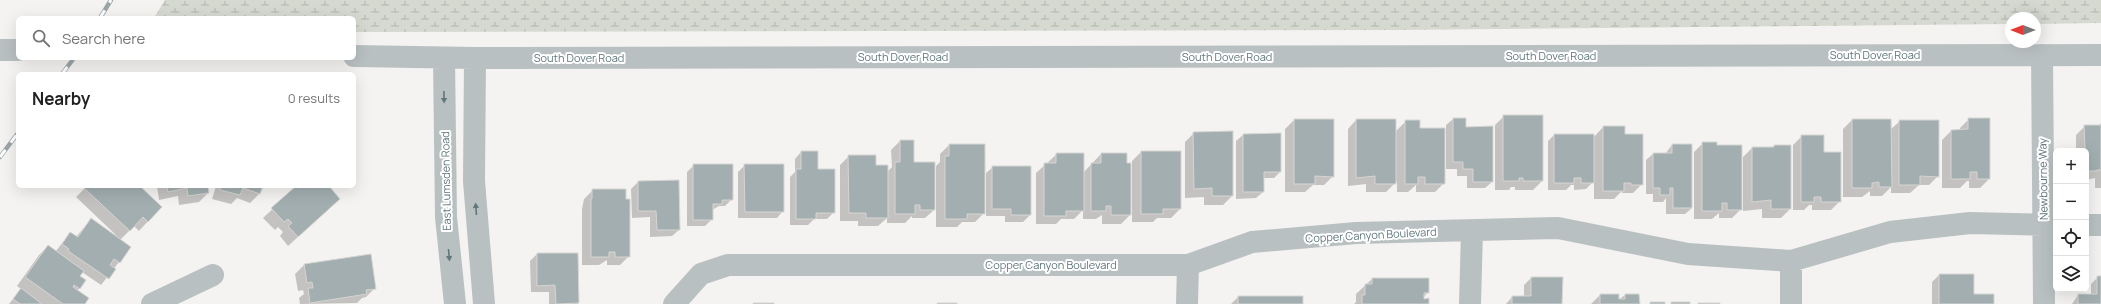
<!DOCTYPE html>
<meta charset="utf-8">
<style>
body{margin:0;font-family:Manrope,sans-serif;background:#f2f2f2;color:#222}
.controls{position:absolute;right:12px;bottom:12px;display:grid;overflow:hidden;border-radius:6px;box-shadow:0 4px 16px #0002}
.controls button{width:36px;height:36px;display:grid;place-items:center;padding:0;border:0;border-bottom:1px solid #e0e0e0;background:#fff;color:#222;font:20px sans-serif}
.compass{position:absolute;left:2005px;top:12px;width:36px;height:36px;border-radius:50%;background:#fff;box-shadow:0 4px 16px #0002;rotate:270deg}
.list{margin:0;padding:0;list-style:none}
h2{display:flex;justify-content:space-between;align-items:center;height:52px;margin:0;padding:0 16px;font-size:17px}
h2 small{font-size:13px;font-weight:400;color:#767676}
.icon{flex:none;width:22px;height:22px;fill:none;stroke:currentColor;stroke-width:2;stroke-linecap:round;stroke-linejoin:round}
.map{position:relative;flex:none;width:2101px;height:304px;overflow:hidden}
.search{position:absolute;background:#fff;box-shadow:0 4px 16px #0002;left:16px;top:16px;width:340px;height:44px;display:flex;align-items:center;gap:10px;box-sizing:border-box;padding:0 14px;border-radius:6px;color:#767676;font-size:15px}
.panel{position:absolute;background:#fff;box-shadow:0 4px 16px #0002;left:16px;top:72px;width:340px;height:116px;border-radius:6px}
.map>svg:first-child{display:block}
</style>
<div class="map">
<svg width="2101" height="304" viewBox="0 0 2101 304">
<defs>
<pattern id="wetland-marsh" width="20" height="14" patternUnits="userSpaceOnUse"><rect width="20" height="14" fill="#d6d9d0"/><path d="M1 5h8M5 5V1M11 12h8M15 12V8" fill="none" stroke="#b1b5ae"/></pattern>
</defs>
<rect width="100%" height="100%" fill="#f5f3f1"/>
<path fill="url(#wetland-marsh)" d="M165,0H2101V23L2035,24V18H2011V24L1394,30L354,32V18H154Z"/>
<path fill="#0003" d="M1504,116L1542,181L1533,190H1515V187H1511L1509,190H1495V125Z
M1453,119L1465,128L1492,182L1485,188H1467V176H1457V169H1446V125Z
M1969,119L1989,179L1980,188H1969V181H1967L1960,188H1942V140L1951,131H1960V128Z
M1294,120L1333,176L1324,185H1313L1305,192H1285V129Z
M1356,120L1395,132L1406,121L1419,129L1444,183L1435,192H1416V185L1408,192H1397V181L1386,192H1366V184L1348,186V129Z
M1852,120L1890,130L1900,121L1938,176L1929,185H1919L1910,193H1891V187L1882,196H1870V191L1862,197H1843V129Z
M2101,123V188H2095V178L2086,180V151H2076V135L2085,126H2099Z
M1603,127L1624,135L1642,184L1633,193H1622V191L1614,199H1594V181L1586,189L1574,190V185H1571L1566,190H1548V141L1554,135L1593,138Z
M1194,133L1232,196L1223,205H1204V197L1185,198V142Z
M1243,135L1280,172L1274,178H1263V192L1256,198L1236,199V141Z
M1802,136L1823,153L1840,201L1831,210H1812V205H1809L1804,210H1793V145Z
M900,141L913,163L934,210L925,218H912V216L905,223H887V218L878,226H858V221H840V165L849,156L887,172L892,167L891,150Z
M1703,143L1741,209L1732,218H1719V213L1712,219H1694V152Z
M949,145L984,213L975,222H962L957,227H936V166L940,162V154Z
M1672,145H1691L1692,208L1685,214H1666V198L1663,202H1653V194H1646V160L1653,154H1665Z
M1790,146V209L1781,218H1762V209L1743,211V157L1752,148Z
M801,152L817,170L834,212L827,219H814L808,225H790V177L795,172V159Z
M1141,152L1180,209L1171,218H1157L1153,222H1132V161Z
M1057,154L1083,173L1101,154L1130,215L1121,224H1102V215L1096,219H1083V210L1074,219H1061L1056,224H1036V173Z
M694,165L732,199L725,206H719L712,210V219L705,226H687V172Z
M745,165L783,211L777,218H738V172Z
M993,167L1030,215L1023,222H1005V216H986V173Z
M638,182L679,230L672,236L650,237V217L632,218L631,189Z
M87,186H138L161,207L139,231L134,226L120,240L119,262L101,285L82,272L79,277L85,281L77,291L84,304H9L21,289L17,286L39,255L48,246L56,251L70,233L76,237L91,219L117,236L76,197Z
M157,186H207L208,193L199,202L179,205L178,196L159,200Z
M216,186H262L259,194L250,203L237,198L231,204L212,199Z
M297,186H328L330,208L288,246L280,236L283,232L278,227L275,230L263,218Z
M593,190L629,256L620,265H607V260L599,265H582V209L584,199Z
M537,254L578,303L577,304H549V292H531L530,261Z
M304,265L375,288L366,297L362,298L357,303L300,304L299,298L304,294L303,290L298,291L295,274Z
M1939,275L1973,295L1993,304H1932V282Z
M2098,277H2101V304H2072L2078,295H2091V284Z
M1531,278L1561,304H1506L1512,297H1524V285Z
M1372,279L1428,292L1423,298L1428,304H1354L1356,302V294Z
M1600,295L1618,300L1625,295L1639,304H1591Z
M1238,297L1302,304H1231Z"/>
<path fill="#a2aeb0" stroke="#d6d5d3" d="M1503,115H1543V181H1523V178H1519V181H1503Z
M1453,118H1466V127L1493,126V182H1473V169H1463V162H1453Z
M1968,118H1990V179H1977V172H1970V179H1951V130L1968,129Z
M1294,119H1334V177L1315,176V184H1294Z
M1356,119H1396V184H1375V176L1356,178Z
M1852,119H1891L1892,187H1879V182L1872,183V188H1852Z
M1405,120H1420V128H1445V184H1425V177H1418V184H1405Z
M1899,120H1939V177L1920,176V185H1899Z
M2084,125H2101V170H2097V171H2086Z
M1603,126H1625V134H1643V185H1631V183H1624V191H1603Z
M1233,131V196H1212V188L1194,189L1193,132Z
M1281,133V172H1264V192H1243V134Z
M1554,134H1594V183H1581V178H1574V183H1554Z
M1801,135H1824V152H1841V202H1821V197H1814V202H1801Z
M900,140H914V162H935V210H920V205H915V214H895V162H900Z
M1702,142H1717V145H1742V210H1727V203H1722V211H1702Z
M949,144H985V214H967V219H945V156H949Z
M1672,144H1692V208H1673V188H1670V195H1660V188H1653V153H1672Z
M1774,145H1791V209H1771V200L1752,202V147H1774Z
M801,151H818V169H835V213H816V219H796V169H801Z
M1141,151H1181V209H1163V214H1141Z
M1056,153H1084V211H1066V216H1044V163H1056Z
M1101,153H1127V163H1131V215H1111V206H1106V211H1091V163H1101Z
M848,155H876V165H888V218H866V213H849Z
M693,164H733V200H722V204H713V220H693Z
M744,164H784V212H745Z
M992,166H1031V215H1011V209H992Z
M679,180L680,230H657L656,211H638V181Z
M86,186H140L162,207L148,222L143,217L130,231L84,188Z
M167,186H208L209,193L188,196L187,188L168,192Z
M221,186H263L260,194L243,188L240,195L220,190Z
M296,186H329L340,199L298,237L288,226L292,223L288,219L284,222L271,208Z
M592,189H626V199H630V257H615V252H609V257H591V199H592Z
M91,218L131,247L120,263L114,259L110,265L116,269L109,279L68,251L69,249L62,244L70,232L78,237Z
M48,245L84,271L80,276L86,280L80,289L74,285L73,287L89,298L85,304H63L25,277Z
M537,253H578L579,303L556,304L555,285L537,286Z
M371,254L376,289L366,290L367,294L310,303L308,288H313L312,282L307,283L304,264Z
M1939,274H1974V294H1994V304H1939Z
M2097,276H2101V304H2078V294H2097Z
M1531,277H1563L1562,304H1512V296H1531Z
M1372,278H1429V293H1424V299L1429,298V304H1362V295H1365V284H1372Z
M21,288L42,304H20L13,299Z
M1600,294H1619V299H1625V294H1639L1640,304H1600Z
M1238,296H1303V304H1238Z
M1650,302H1665V304H1650Z
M1671,302H1690V304H1671Z
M753,303H774V304H753Z
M937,303H957V304H937Z
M1698,303H1720V304H1698Z"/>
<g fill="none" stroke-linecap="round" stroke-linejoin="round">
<path stroke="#b9c0c1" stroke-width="22" d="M0,50H18
M2042,55L2044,304
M354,56L475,58L2101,55
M444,58L446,217L455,304
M475,58L474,181L484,304
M2086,225H2101
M1791,261V304
M152,304L213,275
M674,304L701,274L728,265H1188L1252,242L1356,233L1558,228L1688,254L1791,261L1890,232L1970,223L2056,225
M1187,304L1188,265
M1470,304L1472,231"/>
<g stroke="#9ba5a8" stroke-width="4.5">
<path id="rail" d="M100,18L111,0
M62,74L74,58
M0,157L18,133"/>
</g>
<use href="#rail" stroke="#fff" stroke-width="3" stroke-dasharray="9" stroke-linecap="butt"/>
</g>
<defs><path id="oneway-solid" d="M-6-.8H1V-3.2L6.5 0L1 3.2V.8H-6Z"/></defs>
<g fill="#60777b">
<use href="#oneway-solid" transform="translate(444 97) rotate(89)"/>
<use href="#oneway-solid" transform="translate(476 209) rotate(-94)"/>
<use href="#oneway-solid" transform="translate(449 255) rotate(85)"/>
</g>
<g text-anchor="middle" stroke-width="4" stroke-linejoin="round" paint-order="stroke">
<g font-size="11" fill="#60777b" stroke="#fff">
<text x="1875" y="59">South Dover Road</text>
<text x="1551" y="60">South Dover Road</text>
<text x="903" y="61">South Dover Road</text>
<text x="1227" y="61">South Dover Road</text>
<text x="579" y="62">South Dover Road</text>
<text transform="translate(2043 179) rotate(-91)" y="4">Newbourne Way</text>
<text transform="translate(446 181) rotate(-91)" y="4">East Lumsden Road</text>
<text transform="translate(1371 235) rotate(-3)" y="4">Copper Canyon Boulevard</text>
<text x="1051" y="269">Copper Canyon Boulevard</text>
</g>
</g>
</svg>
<div class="controls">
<button>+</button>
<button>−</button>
<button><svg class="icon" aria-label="locate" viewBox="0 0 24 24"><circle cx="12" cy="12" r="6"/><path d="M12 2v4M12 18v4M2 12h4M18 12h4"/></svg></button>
<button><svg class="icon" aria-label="layers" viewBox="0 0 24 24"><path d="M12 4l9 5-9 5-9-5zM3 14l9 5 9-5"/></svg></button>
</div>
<svg class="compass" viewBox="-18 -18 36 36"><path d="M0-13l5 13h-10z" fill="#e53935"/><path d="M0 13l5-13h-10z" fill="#767676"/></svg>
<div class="search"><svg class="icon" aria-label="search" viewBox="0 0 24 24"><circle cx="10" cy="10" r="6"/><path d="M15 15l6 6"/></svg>Search here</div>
<section class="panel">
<h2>Nearby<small>0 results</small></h2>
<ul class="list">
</ul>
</section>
</div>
